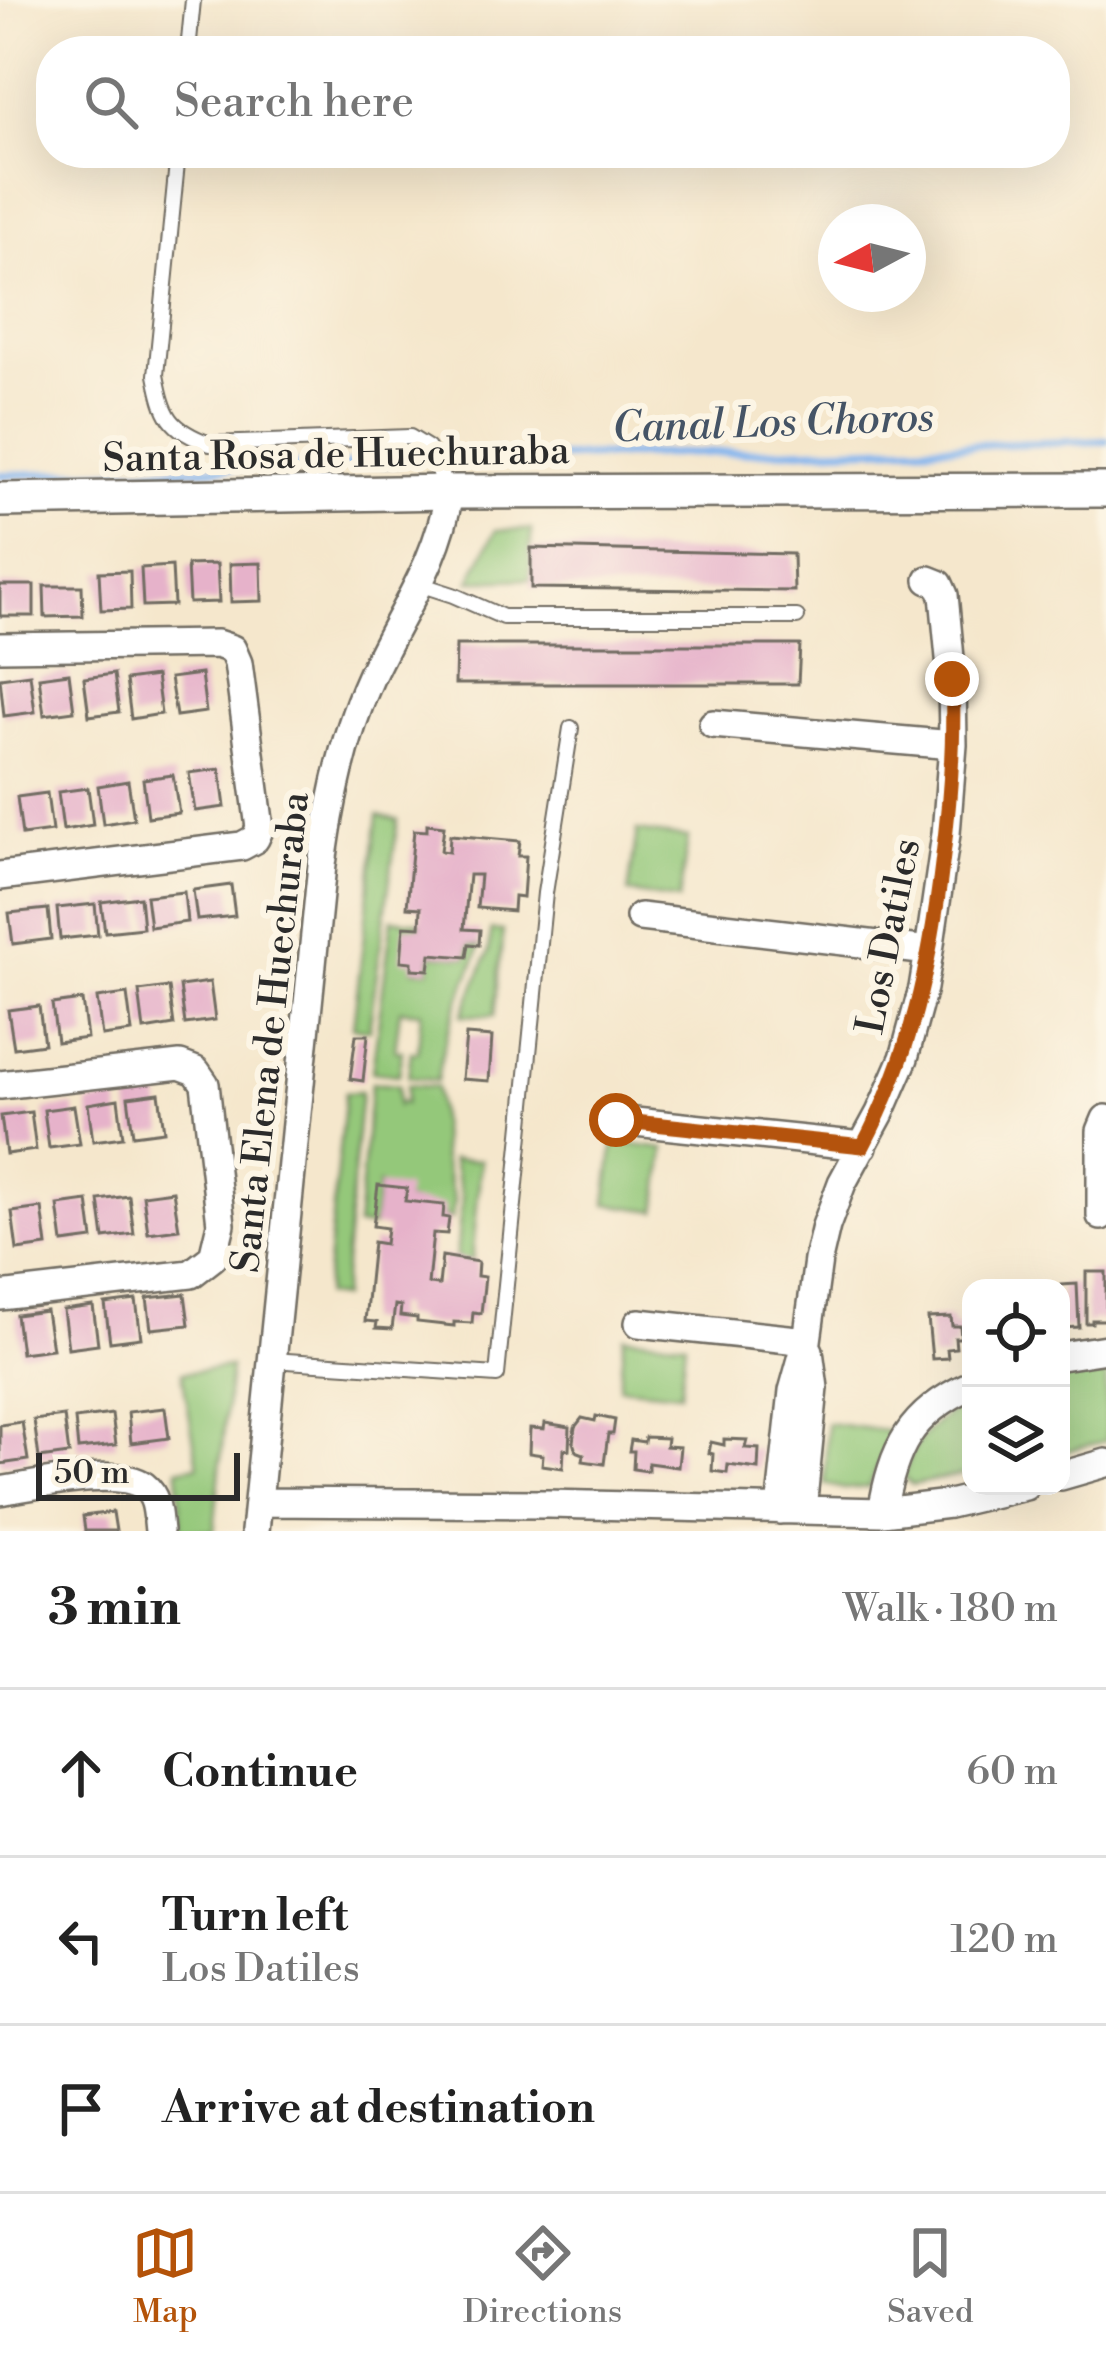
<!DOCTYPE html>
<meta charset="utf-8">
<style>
body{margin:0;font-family:"Libre Bodoni",serif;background:#f2f2f2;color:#222}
.controls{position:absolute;right:36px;bottom:36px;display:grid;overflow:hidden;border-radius:24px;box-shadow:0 12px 48px #0002}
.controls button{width:108px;height:108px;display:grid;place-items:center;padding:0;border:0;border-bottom:3px solid #e0e0e0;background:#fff;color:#222;font:60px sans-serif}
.compass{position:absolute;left:818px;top:204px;width:108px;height:108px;border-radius:50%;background:#fff;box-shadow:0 12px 48px #0002;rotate:263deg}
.scale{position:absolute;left:36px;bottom:30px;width:204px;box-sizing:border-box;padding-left:12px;border:6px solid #2b2b2b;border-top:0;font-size:33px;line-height:42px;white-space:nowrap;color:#2b2b2b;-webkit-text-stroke:9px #fcf5e5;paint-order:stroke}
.stop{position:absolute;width:36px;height:36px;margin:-27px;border:9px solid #b45309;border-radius:50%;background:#fff}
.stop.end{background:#b45309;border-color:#fff;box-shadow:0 3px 12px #0008}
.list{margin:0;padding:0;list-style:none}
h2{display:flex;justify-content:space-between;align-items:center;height:156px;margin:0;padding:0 48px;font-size:51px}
h2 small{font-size:39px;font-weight:400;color:#767676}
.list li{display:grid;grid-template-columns:78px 1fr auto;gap:36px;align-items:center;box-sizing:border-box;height:168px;padding:0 48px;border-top:3px solid #e0e0e0}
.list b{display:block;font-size:45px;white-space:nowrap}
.list p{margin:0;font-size:39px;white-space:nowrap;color:#767676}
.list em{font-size:39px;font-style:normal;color:#767676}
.icon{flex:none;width:66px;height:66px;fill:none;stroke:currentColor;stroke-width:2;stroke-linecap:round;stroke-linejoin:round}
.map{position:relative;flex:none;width:1106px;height:1531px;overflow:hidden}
.search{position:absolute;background:#fff;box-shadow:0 12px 48px #0002;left:36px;right:36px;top:36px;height:132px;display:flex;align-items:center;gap:30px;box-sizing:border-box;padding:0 42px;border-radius:48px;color:#767676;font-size:45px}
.sheet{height:660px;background:#fff}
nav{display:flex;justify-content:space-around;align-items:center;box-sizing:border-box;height:168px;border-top:3px solid #e0e0e0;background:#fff;font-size:33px;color:#767676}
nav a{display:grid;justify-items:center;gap:6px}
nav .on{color:#b45309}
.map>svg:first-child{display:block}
</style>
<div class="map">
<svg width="1106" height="1531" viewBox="0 0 1106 1531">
<rect width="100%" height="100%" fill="#fcf5e5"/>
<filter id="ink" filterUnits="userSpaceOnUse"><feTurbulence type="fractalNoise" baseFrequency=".00833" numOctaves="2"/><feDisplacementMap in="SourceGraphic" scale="24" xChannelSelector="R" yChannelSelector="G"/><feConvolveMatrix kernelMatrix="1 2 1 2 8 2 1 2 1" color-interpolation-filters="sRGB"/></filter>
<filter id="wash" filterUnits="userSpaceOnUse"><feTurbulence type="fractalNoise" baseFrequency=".004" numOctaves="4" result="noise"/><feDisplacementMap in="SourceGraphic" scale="48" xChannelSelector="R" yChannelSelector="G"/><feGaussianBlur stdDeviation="2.7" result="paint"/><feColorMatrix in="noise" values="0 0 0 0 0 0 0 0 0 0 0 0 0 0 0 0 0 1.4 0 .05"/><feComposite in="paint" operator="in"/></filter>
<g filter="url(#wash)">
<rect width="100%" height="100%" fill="#f5e7cc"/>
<path fill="#94c87a" stroke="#607a52" stroke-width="3" d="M496,530H531V579L470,581Z
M378,815L398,820L369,1030L353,1027Z
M637,831L688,838L679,900L628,893Z
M392,919L420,922L413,969L429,970L431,954L467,957L469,944L479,945L478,954C460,996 443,1035 437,1081L408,1077L411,1052H418L421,1012L400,1010L395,1050L402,1051L399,1075L372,1072Z
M491,930L503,931L494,1016L462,1015L489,952Z
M371,1083L398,1085V1105L401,1102L405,1104L407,1085L436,1087L443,1161L454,1200L452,1219L405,1201L378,1185L373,1226H357Z
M361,1092L341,1298L324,1296L345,1093Z
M614,1142L665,1149L657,1211L606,1204Z
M452,1159L481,1160L472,1262L456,1258L462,1198Z
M624,1336L685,1342L680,1393L619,1387Z
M230,1367L214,1531H182L178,1469L198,1465L182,1373Z
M1106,1368V1441L1061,1452V1377Z
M971,1403V1473L912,1485L904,1478C910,1443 938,1415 971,1403Z
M827,1423L893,1432L869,1487L844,1489L825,1484Z"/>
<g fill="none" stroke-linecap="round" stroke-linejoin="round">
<path stroke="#81b4ee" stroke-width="8" d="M443,461L1106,441
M0,475L398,463"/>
</g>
<g id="blocks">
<path fill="#e6b2ca" d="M531,548L793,554L794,591L531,588Z
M261,563L262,601L231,602L230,564Z
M217,564L219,602L189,603L187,565Z
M172,566L174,605L143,606L141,568Z
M130,571L131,609L101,610L99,572Z
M0,585H34V616H0Z
M44,586H82L83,616L45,617Z
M456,645H800L798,684H455Z
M69,673L74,711L44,715L39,677Z
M30,674L35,712L4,716L0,678Z
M114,674L119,712L89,716L84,678Z
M201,674L206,712L176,716L170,678Z
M156,676L161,714L131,719L126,680Z
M220,769L225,807L195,811L189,773Z
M173,775L179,813L148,817L143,779Z
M128,781L134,819L103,824L98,786Z
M88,788L93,825L63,830L58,792Z
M47,793L52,831L22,835L17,797Z
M427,824L444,826L441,851L449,852L450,835L520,841L518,856H526L523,897L514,896L513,911L477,908L480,875H469L464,929L480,930L479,945L469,944L467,957L431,954L429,970L412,969V962L401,961L404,926L420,927L421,908L407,907L414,830L427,831Z
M231,885L235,916L197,920L193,890Z
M184,892L187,922L150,927L146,896Z
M140,897L143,928L105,932L101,902Z
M95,904L98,935L60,939L57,908Z
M48,909L51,939L13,944L9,913Z
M210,982L215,1020L185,1024L180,986Z
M169,987L174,1025L144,1030L139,991Z
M127,994L132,1032L102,1036L97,998Z
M82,1000L87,1038L57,1042L52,1004Z
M39,1006L44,1044L14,1048L8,1010Z
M356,1035H368L363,1081L350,1079Z
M466,1035L492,1037L489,1081L462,1079Z
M159,1093L164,1131L133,1135L128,1097Z
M118,1099L123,1137L93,1141L88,1104Z
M74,1106L80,1144L49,1148L44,1110Z
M31,1112L36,1150L6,1154L1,1116Z
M378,1185L407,1188L405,1201L444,1205L443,1217L449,1218L447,1234L433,1233L428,1284L439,1285L442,1256L478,1262L477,1276L485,1277L481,1313L473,1312L472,1323L454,1322V1326L417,1322V1318L400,1316L401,1306L395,1305L392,1329L376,1328L377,1322L365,1321L373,1242L385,1244L387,1228L373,1226Z
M173,1191L179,1229L148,1233L143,1195Z
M129,1196L134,1234L104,1238L99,1200Z
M88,1201L93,1239L63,1243L58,1205Z
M42,1208L47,1246L17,1250L12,1212Z
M1086,1272H1106V1320H1092V1323H1086Z
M1077,1284L1079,1327L1061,1328V1285Z
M185,1294L189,1325L151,1329L147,1298Z
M136,1300L141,1338L110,1342L105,1304Z
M93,1306L98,1344L68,1348L63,1310Z
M46,1311L52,1349L21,1353L16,1315Z
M951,1317L952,1326H960L961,1338H955L956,1348L947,1349L948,1358L932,1359L928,1318Z
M165,1408L169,1438L131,1443L128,1412Z
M112,1414L116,1445L78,1449L75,1419Z
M64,1416L69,1454L39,1458L34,1420Z
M596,1416L615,1420L613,1434H608L604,1464L583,1461L584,1454L576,1451L573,1442L575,1427L582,1418L595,1421Z
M22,1422L28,1460L0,1464V1425Z
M545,1423L570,1427L569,1450L564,1449L563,1468L542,1465L543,1455L529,1453L530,1428L544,1429Z
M645,1437L667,1438L666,1446L680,1447L678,1467L648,1463V1471L633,1469L634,1451H629L631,1440L644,1442Z
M724,1439L747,1440L745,1448L759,1449L758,1469L728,1465L727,1473L712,1471L713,1454L709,1453L711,1442L724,1445Z
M113,1512L116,1531H85L83,1516Z"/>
</g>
</g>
<g filter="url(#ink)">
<use href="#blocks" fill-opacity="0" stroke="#726d63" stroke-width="3"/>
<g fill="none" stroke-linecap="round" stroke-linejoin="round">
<g stroke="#726d63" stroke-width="18">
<path id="service" d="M188,51L193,0
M178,153L156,375C164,416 169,429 210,444L410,437L428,448L449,492
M419,584L453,595L503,617H797
M272,1360L497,1375L545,893L571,728"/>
</g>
<g stroke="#726d63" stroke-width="32">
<path id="minor" d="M0,647L217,644L232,649L238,663L260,828L255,839L242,846L0,876
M713,724L953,745
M640,917L929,951
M0,1085L180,1065L196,1071L205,1084L221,1224L213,1257L191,1274L0,1296
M616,1120L863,1146
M1101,1216V1131L1106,1119
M639,1323L807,1341
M1061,1356L1106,1349
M1061,1476L1106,1463
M0,1491C34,1486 116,1466 144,1486C158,1497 157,1515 159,1531
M258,1502L548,1504L882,1512L949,1504L1025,1486
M780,1510L793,1391L807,1341L818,1260L826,1226L842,1183L880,1113L904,1058L923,988L929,951L946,834L953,745L952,679L944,595L939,584L929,580
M802,1510L814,1388L809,1351
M882,1512C893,1448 910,1413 971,1385
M255,1531L322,865C330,801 343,738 370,678C399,614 439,562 449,492"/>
</g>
<g stroke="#726d63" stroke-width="38">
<path id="tertiary" d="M0,500L449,492L1106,490"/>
</g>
<use href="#service" stroke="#fff" stroke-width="14"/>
<use href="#minor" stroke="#fff" stroke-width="27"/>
<use href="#tertiary" stroke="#fff" stroke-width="33"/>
</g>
</g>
<g fill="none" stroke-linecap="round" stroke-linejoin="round" filter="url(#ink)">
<path stroke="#b45309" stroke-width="15" d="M616,1120L863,1146C911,1055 930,966 942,864C950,802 955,741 952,679"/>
</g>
<g text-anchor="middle" stroke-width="12" stroke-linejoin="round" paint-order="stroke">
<g font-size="39" fill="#2b2b2b" stroke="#fcf5e5">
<text transform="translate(336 453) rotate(-1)" y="14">Santa Rosa de Huechuraba</text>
<text transform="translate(887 936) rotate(-79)" y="14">Los Datiles</text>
<text transform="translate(269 1032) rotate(-84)" y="14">Santa Elena de Huechuraba</text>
</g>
<g font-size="42" font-style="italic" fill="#455466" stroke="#fcf5e5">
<text transform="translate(773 421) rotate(-2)" y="15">Canal Los Choros</text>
</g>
</g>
</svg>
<div class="controls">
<button><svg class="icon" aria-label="locate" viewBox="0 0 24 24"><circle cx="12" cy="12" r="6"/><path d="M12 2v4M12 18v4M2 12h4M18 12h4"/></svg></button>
<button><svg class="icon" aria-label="layers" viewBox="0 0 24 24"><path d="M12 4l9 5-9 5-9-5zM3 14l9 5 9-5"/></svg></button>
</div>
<svg class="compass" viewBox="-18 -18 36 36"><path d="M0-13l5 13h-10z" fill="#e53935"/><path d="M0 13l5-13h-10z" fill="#767676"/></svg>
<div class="scale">50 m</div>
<div class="stop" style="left:616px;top:1120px"></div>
<div class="stop end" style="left:952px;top:679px"></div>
<div class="search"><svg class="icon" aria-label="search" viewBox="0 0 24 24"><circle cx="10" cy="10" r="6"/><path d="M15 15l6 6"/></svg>Search here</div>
</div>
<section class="sheet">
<h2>3 min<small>Walk · 180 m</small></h2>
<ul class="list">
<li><svg class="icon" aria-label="ahead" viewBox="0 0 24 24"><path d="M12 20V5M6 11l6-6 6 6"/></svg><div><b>Continue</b></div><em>60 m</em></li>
<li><svg class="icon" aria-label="left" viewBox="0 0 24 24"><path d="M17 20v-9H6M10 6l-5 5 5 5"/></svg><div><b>Turn left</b><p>Los Datiles</p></div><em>120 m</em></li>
<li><svg class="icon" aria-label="arrive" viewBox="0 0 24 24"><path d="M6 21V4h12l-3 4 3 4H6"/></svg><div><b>Arrive at destination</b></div></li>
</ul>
</section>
<nav>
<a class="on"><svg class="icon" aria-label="map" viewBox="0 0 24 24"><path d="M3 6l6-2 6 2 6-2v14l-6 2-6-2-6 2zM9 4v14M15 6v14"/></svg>Map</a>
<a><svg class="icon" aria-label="directions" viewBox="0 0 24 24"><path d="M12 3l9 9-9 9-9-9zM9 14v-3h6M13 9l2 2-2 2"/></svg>Directions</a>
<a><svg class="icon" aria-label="saved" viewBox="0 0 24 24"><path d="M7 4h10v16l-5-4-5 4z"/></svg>Saved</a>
</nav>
